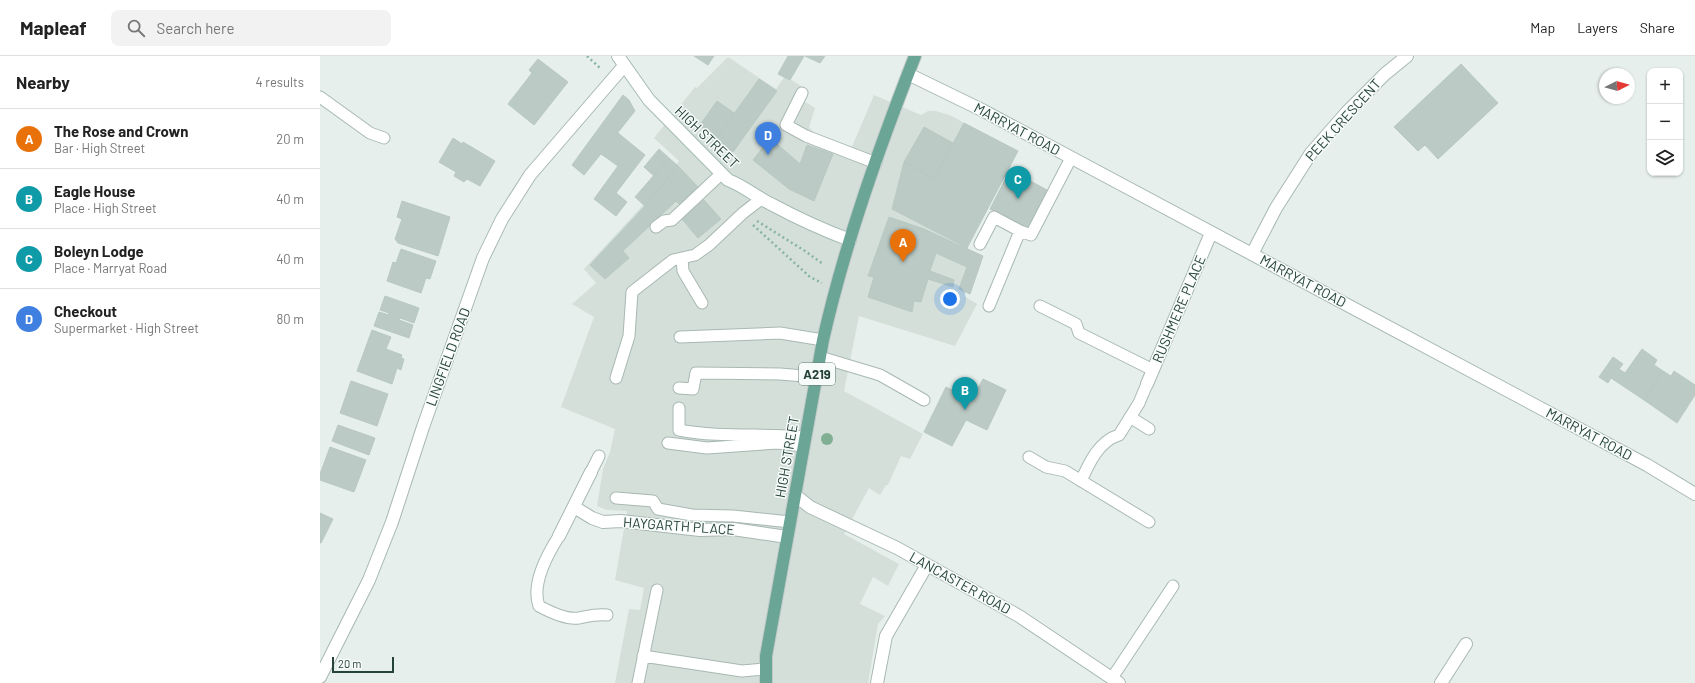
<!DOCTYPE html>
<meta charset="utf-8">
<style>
body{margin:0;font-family:Barlow,sans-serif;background:#f2f2f2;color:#222}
.controls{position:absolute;right:12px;top:12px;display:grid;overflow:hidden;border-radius:8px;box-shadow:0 1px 3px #0004}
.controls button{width:36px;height:36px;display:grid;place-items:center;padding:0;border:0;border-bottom:1px solid #e0e0e0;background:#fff;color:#222;font:20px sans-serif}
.compass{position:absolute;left:1279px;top:12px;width:36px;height:36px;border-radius:50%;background:#fff;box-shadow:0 1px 3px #0004;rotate:85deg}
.scale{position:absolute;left:12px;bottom:10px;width:62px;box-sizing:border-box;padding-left:4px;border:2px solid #24423a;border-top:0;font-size:11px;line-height:14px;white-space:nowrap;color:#24423a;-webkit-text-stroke:3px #f7fbf9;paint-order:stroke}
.you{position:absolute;left:630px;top:243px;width:14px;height:14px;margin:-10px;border:3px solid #fff;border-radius:50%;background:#1a73e8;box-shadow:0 0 0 6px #1a73e833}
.badge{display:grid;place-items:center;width:26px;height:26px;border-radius:50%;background:#804e3d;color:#fff;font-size:13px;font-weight:700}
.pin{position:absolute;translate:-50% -33px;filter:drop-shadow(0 1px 2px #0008)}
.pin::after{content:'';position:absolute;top:21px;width:14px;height:12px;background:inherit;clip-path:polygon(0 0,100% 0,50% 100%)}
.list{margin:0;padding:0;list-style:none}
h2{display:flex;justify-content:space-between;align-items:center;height:52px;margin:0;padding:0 16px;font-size:17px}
h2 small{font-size:13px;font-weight:400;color:#767676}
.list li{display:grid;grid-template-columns:26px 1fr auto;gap:12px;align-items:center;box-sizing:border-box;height:60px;padding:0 16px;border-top:1px solid #e0e0e0}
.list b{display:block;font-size:15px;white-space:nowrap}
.list p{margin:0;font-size:13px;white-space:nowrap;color:#767676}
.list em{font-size:13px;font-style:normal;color:#767676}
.icon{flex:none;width:22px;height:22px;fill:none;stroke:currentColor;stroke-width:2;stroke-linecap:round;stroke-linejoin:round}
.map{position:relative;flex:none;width:1375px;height:627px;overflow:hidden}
header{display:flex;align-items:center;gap:24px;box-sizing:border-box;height:56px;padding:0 20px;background:#fff;border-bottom:1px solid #e0e0e0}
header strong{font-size:19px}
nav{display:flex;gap:22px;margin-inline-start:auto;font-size:14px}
.search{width:280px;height:36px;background:#f2f2f2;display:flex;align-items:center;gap:10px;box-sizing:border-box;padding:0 14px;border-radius:8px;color:#767676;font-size:15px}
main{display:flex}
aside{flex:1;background:#fff}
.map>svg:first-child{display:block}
</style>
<header>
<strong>Mapleaf</strong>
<div class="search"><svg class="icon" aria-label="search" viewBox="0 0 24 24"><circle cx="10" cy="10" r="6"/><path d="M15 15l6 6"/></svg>Search here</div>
<nav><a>Map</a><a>Layers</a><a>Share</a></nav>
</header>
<main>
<aside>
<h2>Nearby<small>4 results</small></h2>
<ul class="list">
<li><span class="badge" style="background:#e8710a">A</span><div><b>The Rose and Crown</b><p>Bar · High Street</p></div><em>20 m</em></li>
<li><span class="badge" style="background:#0f9aa8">B</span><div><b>Eagle House</b><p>Place · High Street</p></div><em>40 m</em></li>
<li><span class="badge" style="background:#0f9aa8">C</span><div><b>Boleyn Lodge</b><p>Place · Marryat Road</p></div><em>40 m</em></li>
<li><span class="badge" style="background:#3f7fe0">D</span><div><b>Checkout</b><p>Supermarket · High Street</p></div><em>80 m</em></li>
</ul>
</aside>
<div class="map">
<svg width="1375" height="627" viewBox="0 0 1375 627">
<rect width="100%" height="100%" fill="#e6efeb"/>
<path fill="#d4dfda" d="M408,1L456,33L465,20L489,35L484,45L495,52L489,71L494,77L531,93L554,39L601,59L608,55H616L632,60L644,67L614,123L584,107L572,152L661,201L644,240L657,248L635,290L539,260L524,335L603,378L590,403L581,400L568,429H566L560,439L549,432L524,478L579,508L568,530L553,521L540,548L565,560L558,568L548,627H295L309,553L320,554L324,532L295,524L307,455L287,454L277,450L283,413L290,396L295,373L241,351L274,261L252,248L276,227L264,213L348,122L346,120L359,105L334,82L375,31L377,32Z"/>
<path fill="#bbcac4" stroke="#b8c9c2" d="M374,0H394L388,9Z
M468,0H484L470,24L458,18Z
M485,0H505L500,7Z
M218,3L248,26L214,69L188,48L212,17L209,14Z
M1141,8L1178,47L1118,103L1105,89L1098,95L1074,71Z
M439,23L457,35L413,96L396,83Z
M303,39L309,44L315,55L264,119L252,109Z
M397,45L414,57L396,83L380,69Z
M644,67L698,95L647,192L572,153L584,106L614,123Z
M604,71L633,87L614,123L584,106Z
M298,77L325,99L296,137L307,146L296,160L274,143L298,110L281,98Z
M133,82L142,88L143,86L175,105L160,130L147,123L144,126L134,120L136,116L119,106Z
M450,82L480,108L487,89L513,98L494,145L469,133L433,104Z
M339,93L349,102L334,120L324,111Z
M349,102L358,110L325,150L315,141Z
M358,110L380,133L362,151L356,145L303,195L309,202L285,223L270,209L325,150Z
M690,114L727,134L707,172L670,153Z
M384,144L401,163L378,182L362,163Z
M82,145L130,161L118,200L78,187L75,183L82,163L77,161Z
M569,161L604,173L663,200L650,238L639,233L647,211L616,197L610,215L634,224L633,231L608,223L601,246L594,245L592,256L548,241L554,221L548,220Z
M81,193L116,205L110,223L106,222L101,237L67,225L73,206L76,207Z
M65,240L99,252L94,267L80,262L79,264L93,269L89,282L54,270L59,256L69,259V257L60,254Z
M52,274L71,281L66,293L82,299L81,302L84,303L81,314L77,312L72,328L37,315Z
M1322,293L1337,304L1334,309L1343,315L1324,344L1291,322L1288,327L1279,321L1293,301L1303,308L1299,313L1305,317Z
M1343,315L1351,320L1354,315L1375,329V339L1357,367L1324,344Z
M663,323L686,334L667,374L646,364L632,390L604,376L626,331L652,344Z
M31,325L68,338L57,370L20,357Z
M18,369L55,382L49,399L12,385Z
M10,391L46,404L34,436L0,424V418Z
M0,457L13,463L1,487H0Z"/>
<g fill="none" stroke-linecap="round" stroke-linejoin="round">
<g stroke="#a8b8b2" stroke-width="13">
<path id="lane" d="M482,37L466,69L486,80L556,107
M0,41L50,77L64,82
M336,171L344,165L352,164L401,118
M660,188L674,161L700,175
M362,202L363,215L382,247
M669,250L700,175L711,179L751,102
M720,250L756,268L759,277L833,314
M360,281L460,277L503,284
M500,301L560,319L604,344
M296,322L309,280L312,236L353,204L375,199L389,189L423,157L441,143
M359,332L373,333L376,317L460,318L496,321
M359,352V374C400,382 444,377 486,381
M810,361L829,373
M348,387L387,392L457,387L484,390
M709,401L726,411L745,415L829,466
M271,416L279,400
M761,425C769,407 779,385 799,379L819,347L827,328
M296,442L333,445L338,453L372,459L413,460L470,466
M239,480C227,499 211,528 219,550C230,556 246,564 259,562C269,560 276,558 287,559
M323,600L422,615L445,613
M792,622L853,530
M318,627L337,534"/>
</g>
<g stroke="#a8b8b2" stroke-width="14">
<path id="street" d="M588,18L662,54L1327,409L1375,438
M932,198L956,152L991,97L1027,56L1065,18L1087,0
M827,328L891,177
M475,439L490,451L577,492L699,560L799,627
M254,451L272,462L283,466L301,465L380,474L413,473L467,481
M239,480L271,416
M0,621L49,524L72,466L103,371L163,202L182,163L210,119L304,10
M557,627L566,580L607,509
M1121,627L1146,588"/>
</g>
<g stroke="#a4bbb3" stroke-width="14">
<path id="secondary" d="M298,0L329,44L408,124C424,130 436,141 451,148C477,162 503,174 530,184"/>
</g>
<g stroke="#c2cac8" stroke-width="14">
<path id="primary" d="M446,627V600L503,284C525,187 559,92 595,0"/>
</g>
<path stroke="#86b3a5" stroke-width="2.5" stroke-dasharray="2 3" stroke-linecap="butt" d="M267,0L280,12
M437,165L485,195L503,208
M433,169L490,221L502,227"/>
<use href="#lane" stroke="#fff" stroke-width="11"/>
<use href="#street" stroke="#fff" stroke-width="12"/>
<use href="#secondary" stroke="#fff" stroke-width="12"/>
<use href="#primary" stroke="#6aa596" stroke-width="12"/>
</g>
<circle fill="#80af93" cx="507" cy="383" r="6"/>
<g text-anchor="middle" stroke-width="3" stroke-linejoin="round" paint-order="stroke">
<rect fill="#f7fbf9" stroke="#637a73" stroke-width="1" x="479" y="307" width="36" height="22" rx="3"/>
<g font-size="13" font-weight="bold" fill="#24423a">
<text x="497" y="323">A219</text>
</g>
<g font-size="14" fill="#24423a" stroke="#f7fbf9">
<text transform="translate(1023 64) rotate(-48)" y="5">PEEK CRESCENT</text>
<text transform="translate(697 73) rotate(28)" y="5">MARRYAT ROAD</text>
<text transform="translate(387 81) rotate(44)" y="5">HIGH STREET</text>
<text transform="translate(983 225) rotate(28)" y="5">MARRYAT ROAD</text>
<text transform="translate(859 253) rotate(-67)" y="5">RUSHMERE PLACE</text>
<text transform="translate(128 301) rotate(-70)" y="5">LINGFIELD ROAD</text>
<text transform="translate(1269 378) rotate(28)" y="5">MARRYAT ROAD</text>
<text transform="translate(467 401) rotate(-80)" y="5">HIGH STREET</text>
<text transform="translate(359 470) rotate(4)" y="5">HAYGARTH PLACE</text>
<text transform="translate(640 527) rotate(29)" y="5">LANCASTER ROAD</text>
</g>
</g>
</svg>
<div class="controls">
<button>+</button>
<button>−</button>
<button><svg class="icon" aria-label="layers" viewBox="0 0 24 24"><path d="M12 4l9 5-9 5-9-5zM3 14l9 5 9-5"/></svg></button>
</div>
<svg class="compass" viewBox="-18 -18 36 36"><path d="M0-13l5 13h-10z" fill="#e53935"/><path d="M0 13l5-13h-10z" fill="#767676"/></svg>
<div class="scale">20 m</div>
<div class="you"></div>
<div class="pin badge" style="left:583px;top:206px;background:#e8710a">A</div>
<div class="pin badge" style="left:645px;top:354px;background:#0f9aa8">B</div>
<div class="pin badge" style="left:698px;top:143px;background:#0f9aa8">C</div>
<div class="pin badge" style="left:448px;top:99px;background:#3f7fe0">D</div>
</div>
</main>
